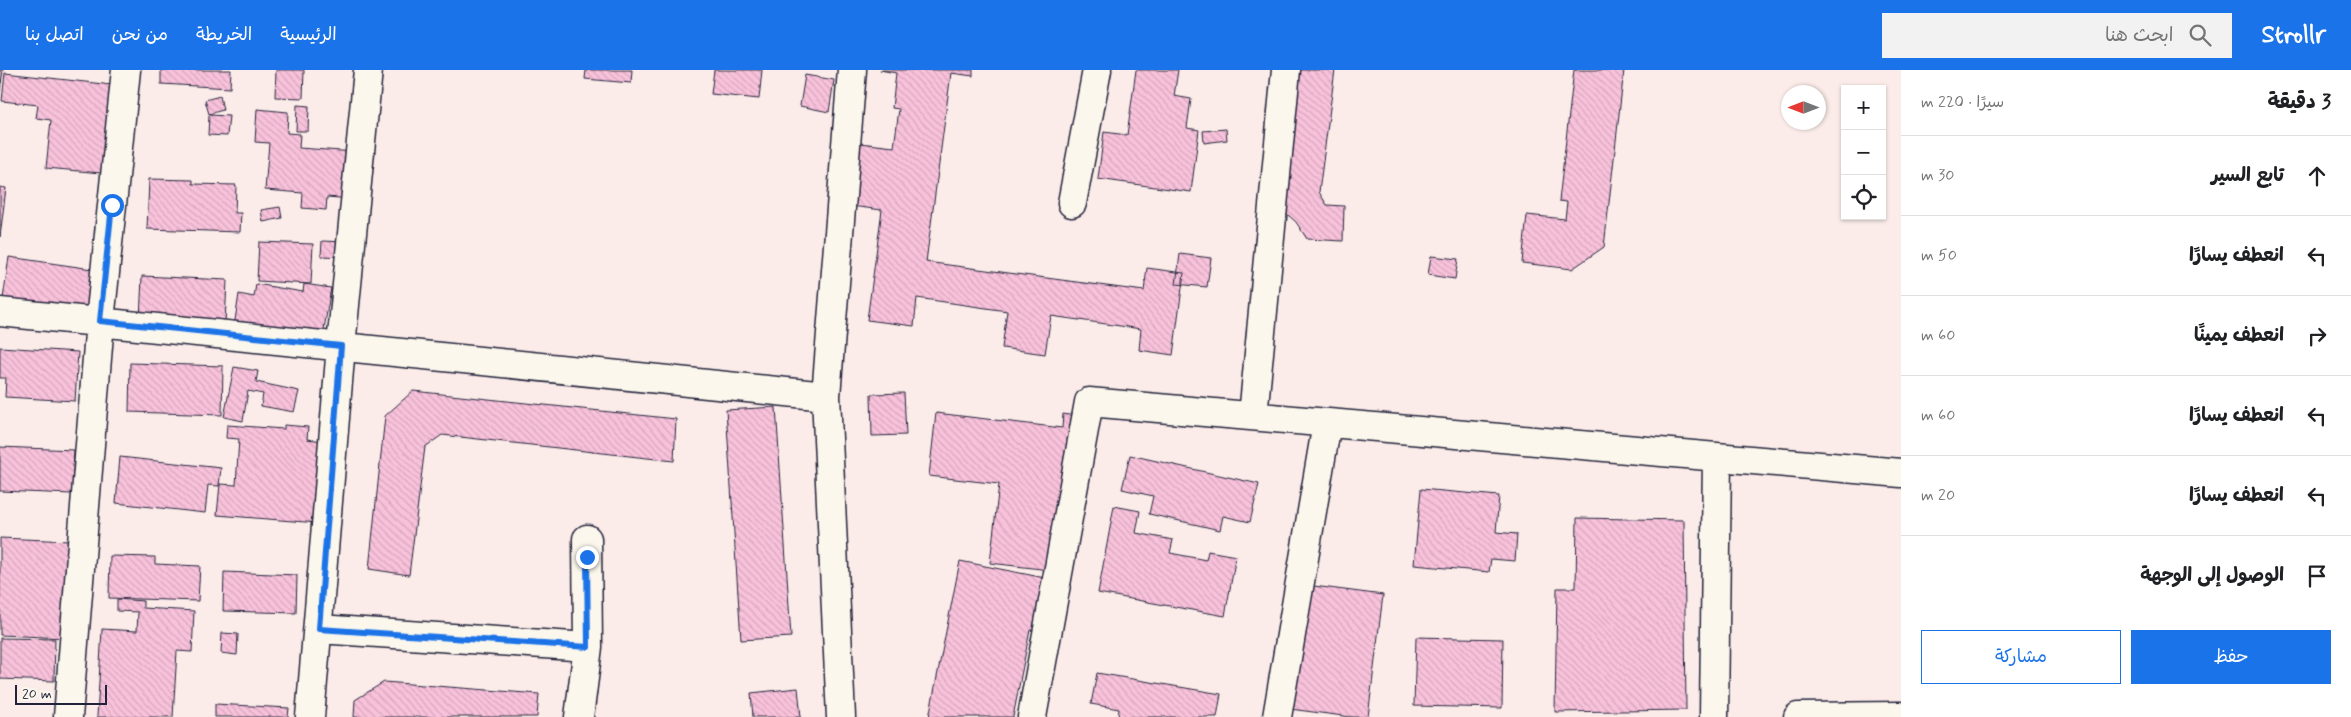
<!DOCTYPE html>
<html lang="ar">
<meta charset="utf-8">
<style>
body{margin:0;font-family:Mynerve,"Playpen Sans Arabic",sans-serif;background:#f2f2f2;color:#202124;direction:rtl}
.controls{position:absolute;right:15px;top:15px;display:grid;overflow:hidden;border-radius:0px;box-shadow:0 1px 4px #0004}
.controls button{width:45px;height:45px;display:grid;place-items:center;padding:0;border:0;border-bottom:1px solid #e0e0e0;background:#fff;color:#202124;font:25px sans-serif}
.compass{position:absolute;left:1781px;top:15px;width:45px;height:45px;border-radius:50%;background:#fff;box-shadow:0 1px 4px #0004;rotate:270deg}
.scale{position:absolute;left:15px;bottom:12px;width:92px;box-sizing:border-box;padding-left:5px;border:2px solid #22223b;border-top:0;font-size:14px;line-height:18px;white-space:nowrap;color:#22223b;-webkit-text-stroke:4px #fbf7ec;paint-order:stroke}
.stop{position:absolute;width:15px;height:15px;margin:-11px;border:4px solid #1a73e8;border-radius:50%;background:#fff}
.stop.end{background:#1a73e8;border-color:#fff;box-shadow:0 1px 5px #0008}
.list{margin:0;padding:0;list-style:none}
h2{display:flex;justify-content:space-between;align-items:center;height:65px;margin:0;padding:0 20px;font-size:21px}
h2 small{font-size:16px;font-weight:400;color:#757577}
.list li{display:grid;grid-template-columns:32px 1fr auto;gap:15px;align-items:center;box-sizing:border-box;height:80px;padding:0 20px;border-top:1px solid #e0e0e0}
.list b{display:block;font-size:19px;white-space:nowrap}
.list em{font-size:16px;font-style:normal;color:#757577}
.actions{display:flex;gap:10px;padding:15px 20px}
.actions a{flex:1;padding:11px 0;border:1px solid #1a73e8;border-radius:0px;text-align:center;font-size:18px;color:#1a73e8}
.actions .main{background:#1a73e8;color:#fff}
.icon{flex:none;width:28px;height:28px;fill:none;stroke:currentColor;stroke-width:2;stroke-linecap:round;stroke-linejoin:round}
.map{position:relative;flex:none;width:1901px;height:647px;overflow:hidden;direction:ltr}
header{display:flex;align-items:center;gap:30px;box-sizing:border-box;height:70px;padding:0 25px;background:#1a73e8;color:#fff}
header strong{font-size:24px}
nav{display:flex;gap:28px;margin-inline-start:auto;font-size:18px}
.search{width:350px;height:45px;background:#f2f2f2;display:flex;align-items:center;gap:12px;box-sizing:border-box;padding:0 18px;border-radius:0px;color:#757577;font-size:19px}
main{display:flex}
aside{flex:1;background:#fff}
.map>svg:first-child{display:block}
</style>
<header>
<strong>Strollr</strong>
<div class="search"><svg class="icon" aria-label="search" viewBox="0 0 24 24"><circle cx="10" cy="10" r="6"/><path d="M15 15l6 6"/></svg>ابحث هنا</div>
<nav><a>الرئيسية</a><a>الخريطة</a><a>من نحن</a><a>اتصل بنا</a></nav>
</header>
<main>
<aside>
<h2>3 دقيقة<small>سيرًا · 220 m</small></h2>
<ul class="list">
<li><svg class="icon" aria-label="ahead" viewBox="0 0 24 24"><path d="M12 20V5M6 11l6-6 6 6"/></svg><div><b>تابع السير</b></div><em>30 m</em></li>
<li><svg class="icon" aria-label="left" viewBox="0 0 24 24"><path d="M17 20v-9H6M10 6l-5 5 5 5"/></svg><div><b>انعطف يسارًا</b></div><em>50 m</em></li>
<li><svg class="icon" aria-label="right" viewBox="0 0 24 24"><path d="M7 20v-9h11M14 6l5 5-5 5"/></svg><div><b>انعطف يمينًا</b></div><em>60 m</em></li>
<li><svg class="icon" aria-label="left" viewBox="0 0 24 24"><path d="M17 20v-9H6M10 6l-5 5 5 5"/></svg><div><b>انعطف يسارًا</b></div><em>60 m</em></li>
<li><svg class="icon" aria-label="left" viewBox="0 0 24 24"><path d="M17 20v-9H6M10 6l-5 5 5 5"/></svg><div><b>انعطف يسارًا</b></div><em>20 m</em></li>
<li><svg class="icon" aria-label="arrive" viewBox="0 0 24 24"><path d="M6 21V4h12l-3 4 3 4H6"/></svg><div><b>الوصول إلى الوجهة</b></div></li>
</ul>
<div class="actions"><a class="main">حفظ</a><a>مشاركة</a></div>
</aside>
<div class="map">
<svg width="1901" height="647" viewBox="0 0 1901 647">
<defs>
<pattern id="building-back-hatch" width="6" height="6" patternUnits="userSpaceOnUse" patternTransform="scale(1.25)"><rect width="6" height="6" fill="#f9c2db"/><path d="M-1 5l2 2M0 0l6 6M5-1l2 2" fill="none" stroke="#d5a6bd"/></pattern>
</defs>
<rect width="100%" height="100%" fill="#fbece9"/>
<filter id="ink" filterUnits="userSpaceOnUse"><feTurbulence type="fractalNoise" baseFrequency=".02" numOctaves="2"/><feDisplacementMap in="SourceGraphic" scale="10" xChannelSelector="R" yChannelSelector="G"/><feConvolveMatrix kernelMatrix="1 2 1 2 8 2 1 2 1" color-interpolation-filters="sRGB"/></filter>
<g filter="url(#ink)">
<path fill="url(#building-back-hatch)" stroke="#22223b" d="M0,0H3L0,21Z
M161,0H231L230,18L161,14Z
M276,0H304L303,28L275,27Z
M586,0H632L631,13L585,9Z
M714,0H762L759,29L711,24Z
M880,0H973V6L951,3L926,192L1144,221L1147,198L1184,203L1173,285L1139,280L1141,259L1051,246L1045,284L1002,278L1007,241L917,228L914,256L867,250L882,140L851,136L860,73L894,77L899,39L892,38L896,3Z
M1136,0H1178L1174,26L1191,29L1187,58L1199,60L1191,122L1098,109L1104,62L1127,65Z
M1297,0H1335L1319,122L1327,135L1344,136L1343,171L1307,169L1296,152L1280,138Z
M1574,0H1624L1604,177L1572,199L1522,193L1527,145L1565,149L1567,132L1559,131Z
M5,3L121,16L112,104L46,98L51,50L36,48L38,35L2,31Z
M805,5L834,10L829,42L800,36Z
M220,26L223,40L209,44L205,30Z
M297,35L309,36L308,61H296Z
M257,39L288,42L287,63L300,64L299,78L355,82L351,129L327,127L326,140L302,138L303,123L265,120L269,73L255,72Z
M209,45L229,46L227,66L208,65Z
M1226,59L1227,70L1204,73L1203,61Z
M149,109L193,110V114L236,115L235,143H241L240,162L147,159Z
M0,117L6,118L0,167Z
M280,137L282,148L263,152L261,140Z
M322,171L346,172L345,187L321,186Z
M259,172L313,174L311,214L257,211Z
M1180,184L1211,188L1207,217L1176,214Z
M1431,186L1458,189L1455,209L1428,205Z
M9,187L99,200L92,249L2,236Z
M142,206L227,210L225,254L140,250Z
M256,214L303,222L304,214L331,218L322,271L234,257L239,224L254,227Z
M0,277L78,282L75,331L5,327L6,308H0Z
M130,293L223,296L222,345L129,342Z
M234,297L258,301L256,312L299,321L294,342L261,336L263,324L248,321L243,351L224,347Z
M413,321L676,349L674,391L442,365L425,377L409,505L369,499L385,346Z
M904,323L906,365L872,366L871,324Z
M776,337L791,567L741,570L726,340Z
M936,343L1062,358L1063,344L1076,346L1058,501L990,493L999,414L929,406Z
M227,355L284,359V355L308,357L307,369L324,371L318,453L217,445L220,414L236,415L239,369L226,368Z
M0,377L74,380L72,424L0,421Z
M1130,385L1259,414L1250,452L1223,446L1220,460L1149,444L1153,426L1122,419Z
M120,387L221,398L219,416L208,415L205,443L116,433Z
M1421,419L1499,426L1496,462L1517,464L1515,491L1491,489L1489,502L1414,495Z
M1114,436L1140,441L1136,463L1173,470L1170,483L1206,490L1208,481L1236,486L1225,546L1098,523Z
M1577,448L1684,450L1686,640L1555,642L1557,518H1576Z
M0,468L70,471L65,568L0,565Z
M110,486L155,487V494L200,496L198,531L109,528Z
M960,491L1050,509L1039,562L1030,560L1013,647H929Z
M224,502L297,505L296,543L223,541Z
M1306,515L1383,525L1368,647H1351L1290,639Z
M117,529L143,531V538L194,541L192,582L177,581L173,647H97L102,559L137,561L138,542L117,541Z
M222,563L238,564L237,585L221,583Z
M1416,567L1503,569L1502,638L1414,636Z
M0,568L55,569L54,611L0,609Z
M1097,603L1221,624L1217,647H1118L1119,639L1091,634Z
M384,612L539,624L537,647H354L355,630Z
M798,618L801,647H753L751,623Z
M215,634L289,638L288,647H215Z"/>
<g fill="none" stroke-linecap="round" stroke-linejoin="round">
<g stroke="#22223b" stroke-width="31">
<path id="street" d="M1072,133L1097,0
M0,242L826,326L841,647
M826,326L852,0
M1253,346L1286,0
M587,469L588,577
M319,559L588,577L579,647
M68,647L100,251L126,0
M310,647L341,276L368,0
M1032,647L1089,332L1901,403
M1277,647L1327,353
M1714,647L1717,387
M1798,647L1901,646"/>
</g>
<use href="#street" stroke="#fbf7ec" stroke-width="28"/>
</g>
</g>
<g fill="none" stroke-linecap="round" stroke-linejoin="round" filter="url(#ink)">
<path stroke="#1a73e8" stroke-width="6" d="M112,135L100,251L341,276L319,559L588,577L587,487"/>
</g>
</svg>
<div class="controls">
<button>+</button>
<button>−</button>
<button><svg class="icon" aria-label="locate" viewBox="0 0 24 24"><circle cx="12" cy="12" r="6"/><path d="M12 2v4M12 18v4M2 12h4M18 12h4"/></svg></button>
</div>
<svg class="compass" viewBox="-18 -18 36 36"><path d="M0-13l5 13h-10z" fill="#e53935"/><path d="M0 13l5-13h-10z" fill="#757577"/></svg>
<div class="scale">20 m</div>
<div class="stop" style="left:112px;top:135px"></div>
<div class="stop end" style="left:587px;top:487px"></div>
</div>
</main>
